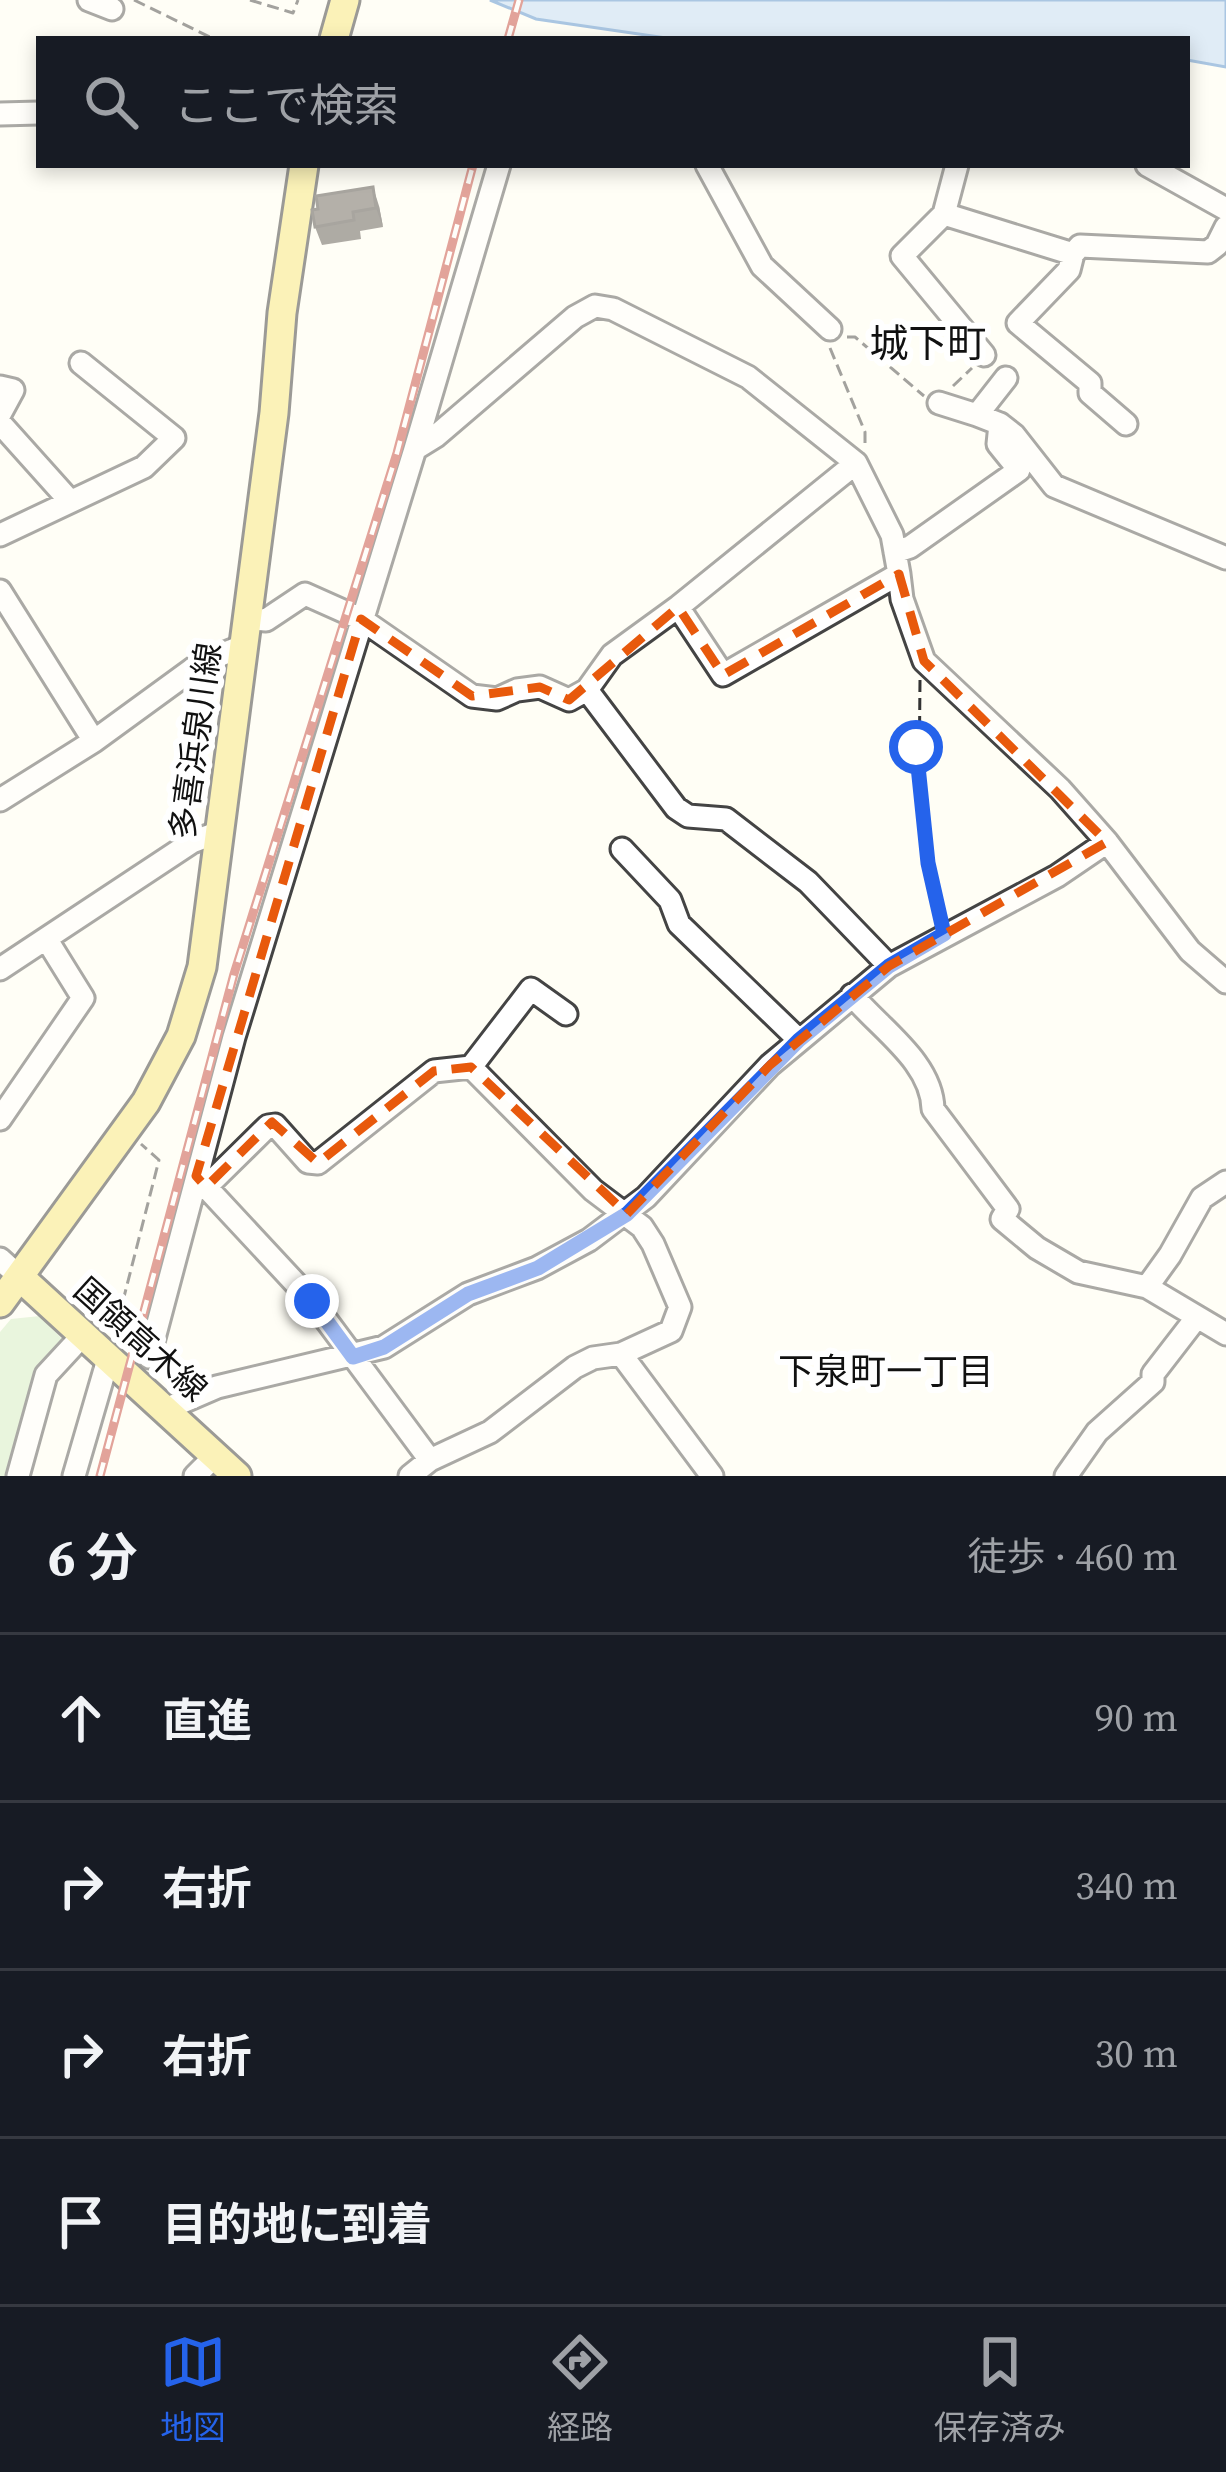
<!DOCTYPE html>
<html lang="ja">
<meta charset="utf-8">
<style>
body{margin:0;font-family:"Source Serif 4","Noto Sans JP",serif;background:#242831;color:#f1f3f6}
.stop{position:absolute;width:36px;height:36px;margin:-27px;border:9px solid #2563eb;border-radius:50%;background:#fff}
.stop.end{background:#2563eb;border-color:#fff;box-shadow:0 3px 12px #0008}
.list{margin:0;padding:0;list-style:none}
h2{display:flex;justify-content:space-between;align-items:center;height:156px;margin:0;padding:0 48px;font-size:51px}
h2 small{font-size:39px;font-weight:400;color:#9ea1a6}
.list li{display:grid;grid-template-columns:78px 1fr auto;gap:36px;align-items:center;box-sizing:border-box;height:168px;padding:0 48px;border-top:3px solid #363941}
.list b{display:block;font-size:45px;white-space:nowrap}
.list em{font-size:39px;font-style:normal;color:#9ea1a6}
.icon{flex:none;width:66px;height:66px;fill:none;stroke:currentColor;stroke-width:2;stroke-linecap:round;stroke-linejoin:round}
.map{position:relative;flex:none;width:1226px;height:1476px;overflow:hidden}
.search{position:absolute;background:#171b24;box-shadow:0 6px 18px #0003;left:36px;right:36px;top:36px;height:132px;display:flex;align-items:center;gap:30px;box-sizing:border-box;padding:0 42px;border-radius:0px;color:#9ea1a6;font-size:45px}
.sheet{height:828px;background:#171b24}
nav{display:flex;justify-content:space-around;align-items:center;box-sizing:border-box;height:168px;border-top:3px solid #363941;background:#171b24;font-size:33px;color:#9ea1a6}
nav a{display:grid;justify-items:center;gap:6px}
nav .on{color:#2563eb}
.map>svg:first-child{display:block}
</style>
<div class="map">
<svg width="1226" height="1476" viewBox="0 0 1226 1476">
<rect width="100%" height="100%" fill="#fffef5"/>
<path fill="#cfeabe" d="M40,1316L66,1343L8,1476H0V1332L11,1319Z"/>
<path fill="#bad8f5" stroke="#4384cb" stroke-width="3" d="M490,0H1226V67L1187,60V39H673L536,19Z"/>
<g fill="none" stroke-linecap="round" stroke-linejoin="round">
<g stroke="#444" stroke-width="27">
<path id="minor" d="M89,0L112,9
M0,114L39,113
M707,165L762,266L830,329
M957,165L944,214L902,256L984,355
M1147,165L1226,209
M944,214L1073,254L1069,270L1018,323L1090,383V393L1126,424
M1073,254L1080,246L1208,252L1217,245L1226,227
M0,387L13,390L0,414
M939,403L977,415L1006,378
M977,415L1000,424L1014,435L1054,486L1226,558
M0,423L69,500
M415,449L499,165
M0,535L144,467L174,438L81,363
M895,552L910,547L1019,470L998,444L1000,424
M899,574L902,599L924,661L1060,789L1107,842L1190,951L1226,982
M0,591L94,741
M248,619L266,620L305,594L361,619L472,696L497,699L517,690L540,687L569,700L587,690L612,655L678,607L856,463
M587,690L676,808L688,816L726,819L808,882L889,966
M0,800L94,741L201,663L245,645
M622,849L670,900L679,924L799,1040
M0,969L192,842L219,832
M852,995C880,1029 932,1062 933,1109L1008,1209L1002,1219L1037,1248L1078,1272L1147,1287L1226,1334
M0,1119L83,998L47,940
M0,1259L21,1278
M1147,1287L1170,1255L1202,1198L1226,1182
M621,1354L712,1476
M149,1357L234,1037L415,449L436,436L575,317L595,306L613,309L748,377L856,463L892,535L899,574L723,675L678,607
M166,1409L217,1387L384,1347L468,1294L537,1268L589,1240L646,1197L770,1065L889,966L1057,876L1107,842
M430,1460L312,1301L206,1187L268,1126L275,1125L308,1162L318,1163L434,1071L471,1067
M18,1476L46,1375L83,1335
M74,1476L109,1356
M195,1476L215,1456
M410,1476L430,1460L490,1432L575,1367L593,1358L621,1354L671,1331L680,1307L653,1244L642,1227L593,1190L471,1067L531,989L566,1014
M1066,1476L1097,1432L1153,1382V1374L1197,1317"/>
</g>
<g stroke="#222" stroke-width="33">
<path id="major" d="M334,39L345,0
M21,1278L237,1476
M0,1303L146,1102L181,1036L202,967L274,413L282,313L304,165"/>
</g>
<path stroke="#333" stroke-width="3" stroke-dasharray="12 6" stroke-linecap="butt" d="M134,0L214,39
M250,0L293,13L298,0
M847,337H855L924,396
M830,348L865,432V445
M953,386L972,368
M920,680L919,789L941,920
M114,1336L159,1160L141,1144"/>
<use href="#minor" stroke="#fff" stroke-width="21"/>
<use href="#major" stroke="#f5e56e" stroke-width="27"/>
<g stroke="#bf352a" stroke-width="9">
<path id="rail" d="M508,39L519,0
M100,1476L234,974L397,453L473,165"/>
</g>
<use href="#rail" stroke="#fff" stroke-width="4.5" stroke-dasharray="14" stroke-linecap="butt"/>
</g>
<path fill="#4d4742" d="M379,206L383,227L360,231L361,239L322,245L315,227L318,209Z"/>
<path fill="#3e3a36" d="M373,187L379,206L383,227L376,208Z"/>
<path fill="#59534d" stroke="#3e3a36" stroke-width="3" d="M373,187L376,208L353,212L354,220L315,227L312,210L318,209L316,196Z"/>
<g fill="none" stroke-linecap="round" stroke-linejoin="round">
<path stroke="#2563eb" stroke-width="15" d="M312,1301L353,1357L384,1347L468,1294L538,1268L627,1214L799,1040L889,966L944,934L928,863L916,747"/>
</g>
<path d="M0 0H1226V1476H0ZM899,574L924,661L1107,842L889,966L770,1065L627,1214L471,1067L434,1071L318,1163L272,1122L206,1187L196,1176L361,619L472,696L540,687L569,700L678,607L723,675Z" fill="#fffef5" fill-opacity=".55" fill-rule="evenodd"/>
<path fill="none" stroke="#e8590c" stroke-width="9" stroke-dasharray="24 15" stroke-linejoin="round" d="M899,574L924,661L1107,842L889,966L770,1065L627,1214L471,1067L434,1071L318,1163L272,1122L206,1187L196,1176L361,619L472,696L540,687L569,700L678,607L723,675Z"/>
<g text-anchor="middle" stroke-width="12" stroke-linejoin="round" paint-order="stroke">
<g font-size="33" fill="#111" stroke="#fff">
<text transform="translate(195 741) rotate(-82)" y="12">多喜浜泉川線</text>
<text transform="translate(141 1339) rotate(42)" y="12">国領高木線</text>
</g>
<g font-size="36" fill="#111" stroke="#fff">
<text x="886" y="1384">下泉町一丁目</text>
</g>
<g font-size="39" fill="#111" stroke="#fff">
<text x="928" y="357">城下町</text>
</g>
</g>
</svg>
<div class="stop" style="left:916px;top:747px"></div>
<div class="stop end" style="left:312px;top:1301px"></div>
<div class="search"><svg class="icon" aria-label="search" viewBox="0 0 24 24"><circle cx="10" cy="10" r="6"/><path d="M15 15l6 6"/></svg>ここで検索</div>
</div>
<section class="sheet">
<h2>6 分<small>徒歩 · 460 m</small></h2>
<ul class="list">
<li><svg class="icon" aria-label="ahead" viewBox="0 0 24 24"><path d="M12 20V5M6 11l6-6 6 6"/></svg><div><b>直進</b></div><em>90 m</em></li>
<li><svg class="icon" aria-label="right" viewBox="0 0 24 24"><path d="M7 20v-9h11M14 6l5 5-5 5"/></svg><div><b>右折</b></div><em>340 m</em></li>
<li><svg class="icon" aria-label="right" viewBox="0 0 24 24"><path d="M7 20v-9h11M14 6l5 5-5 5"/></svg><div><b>右折</b></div><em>30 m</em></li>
<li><svg class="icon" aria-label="arrive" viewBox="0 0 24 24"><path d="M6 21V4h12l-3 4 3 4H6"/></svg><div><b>目的地に到着</b></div></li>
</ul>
</section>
<nav>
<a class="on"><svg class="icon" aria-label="map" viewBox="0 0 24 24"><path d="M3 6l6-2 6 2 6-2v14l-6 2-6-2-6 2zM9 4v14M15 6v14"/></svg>地図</a>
<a><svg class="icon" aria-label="directions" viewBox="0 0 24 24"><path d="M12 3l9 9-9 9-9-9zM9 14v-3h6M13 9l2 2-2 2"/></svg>経路</a>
<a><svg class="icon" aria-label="saved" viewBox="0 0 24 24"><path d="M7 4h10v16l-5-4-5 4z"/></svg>保存済み</a>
</nav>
